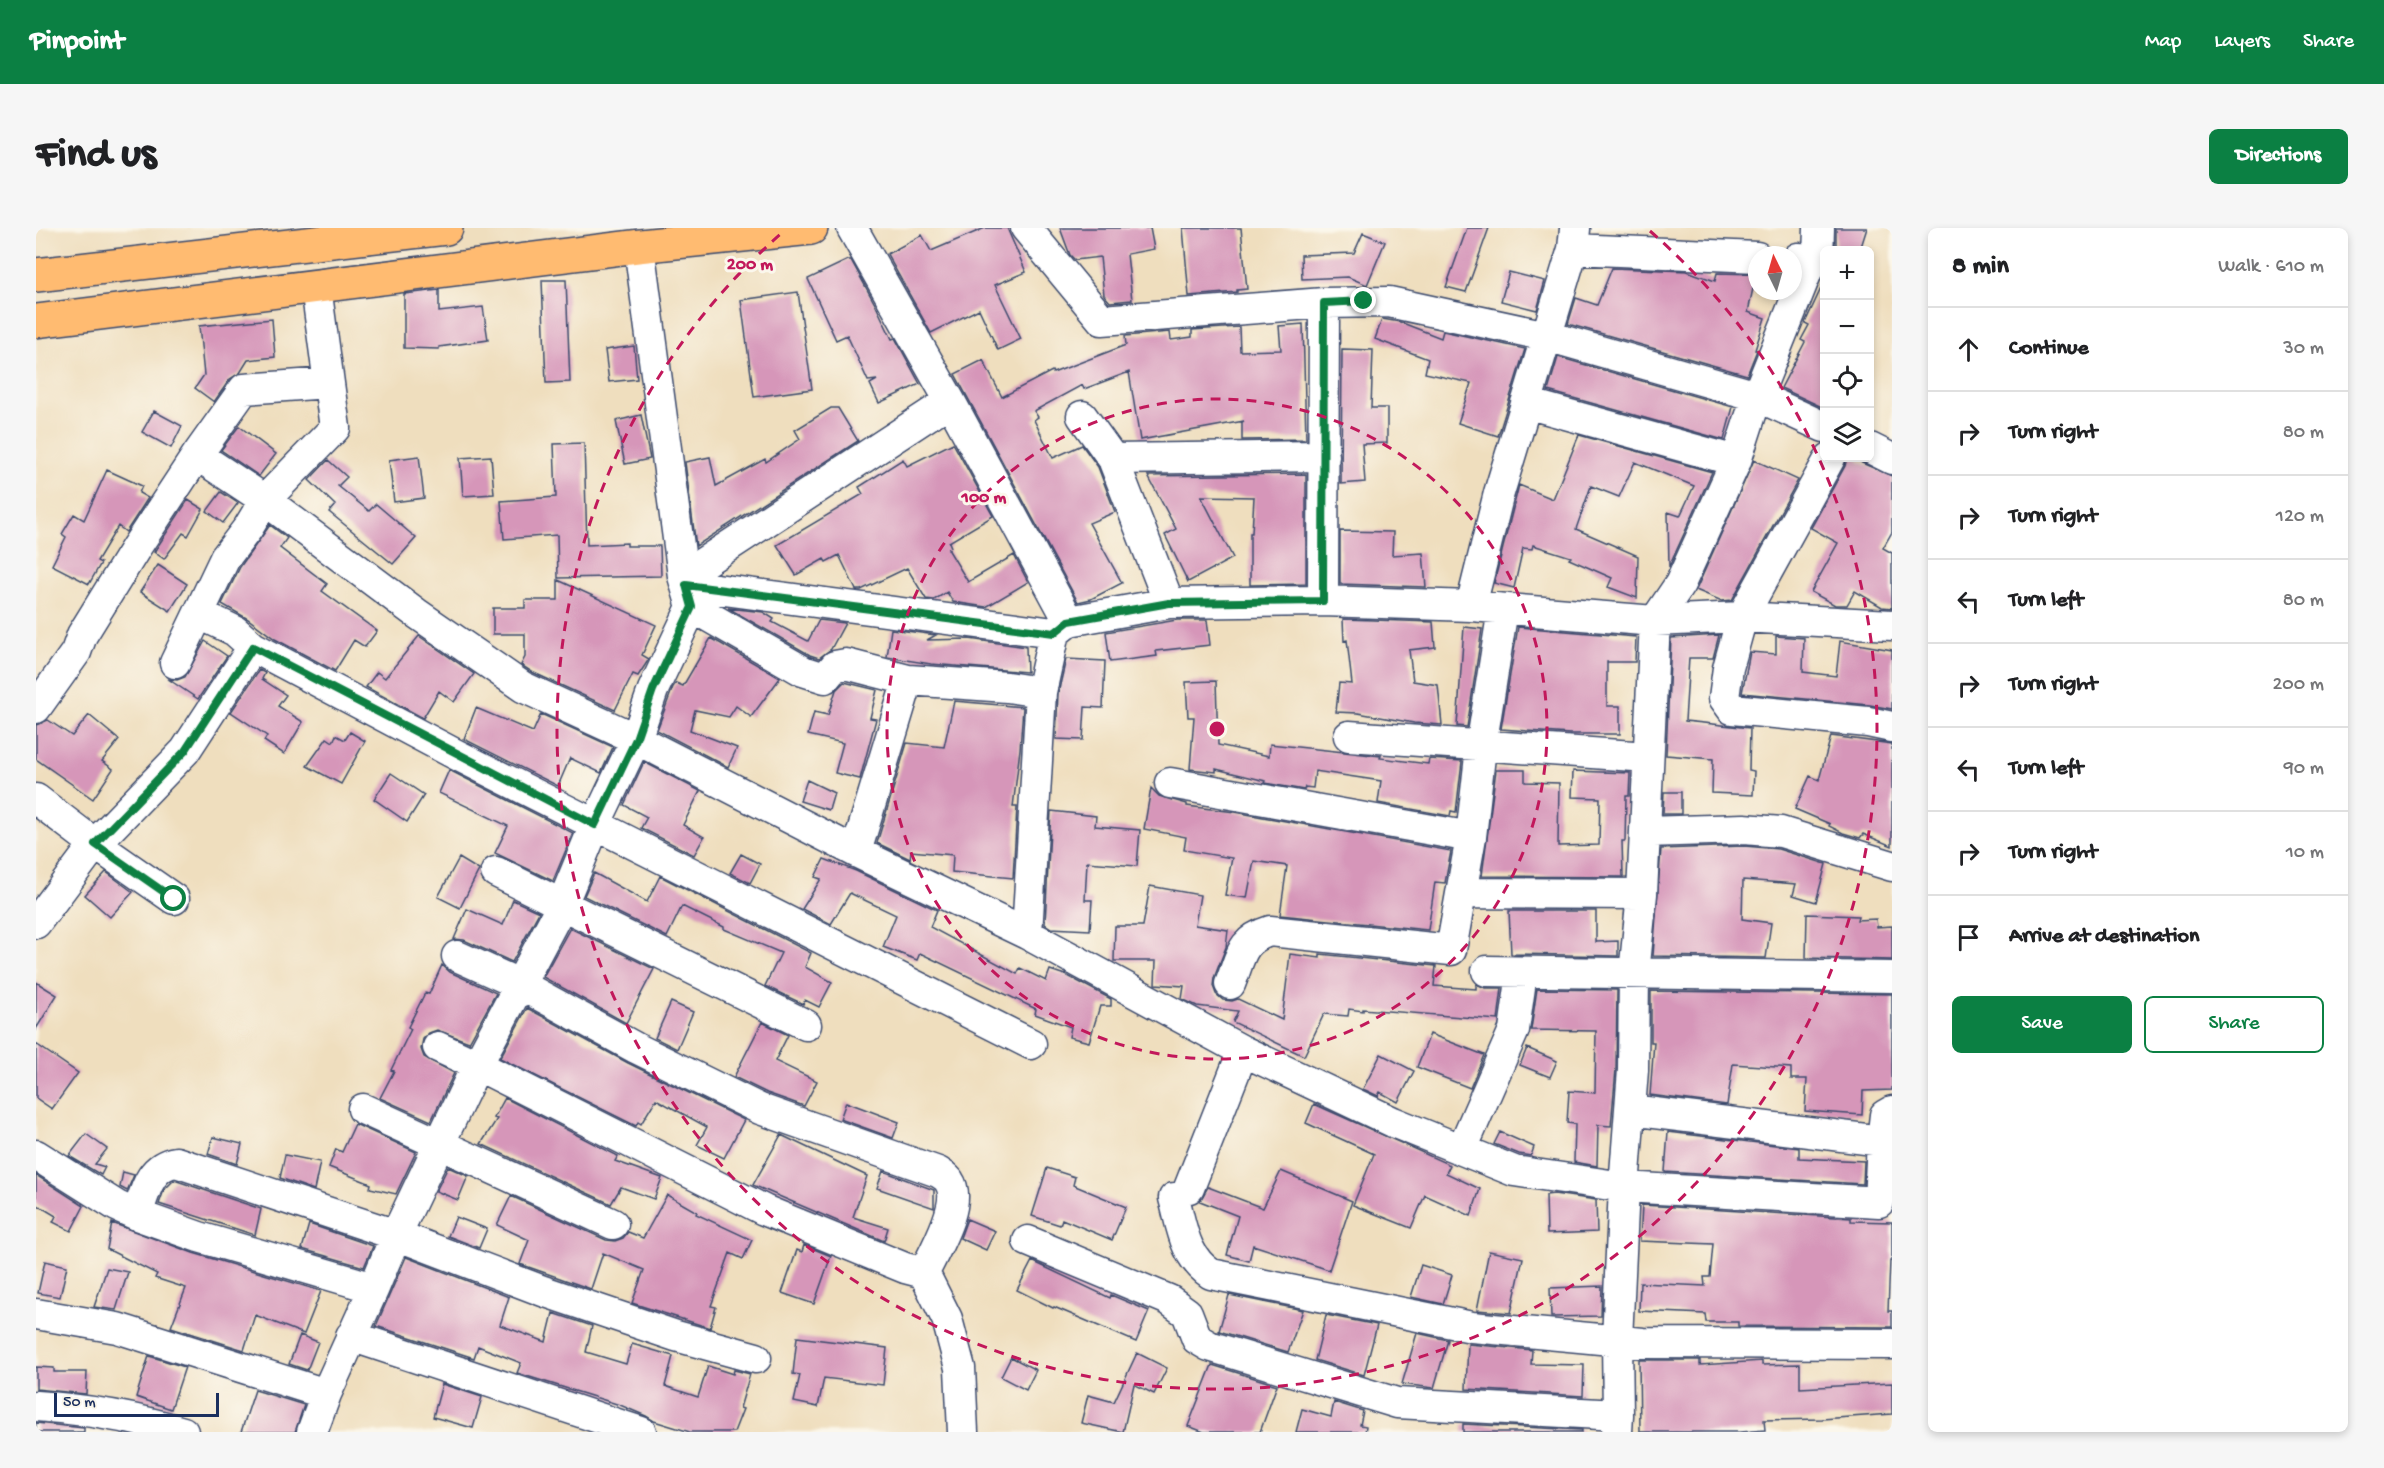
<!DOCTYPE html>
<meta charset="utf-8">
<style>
body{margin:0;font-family:"Gochi Hand",sans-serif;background:#f6f6f6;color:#202124}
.controls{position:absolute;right:18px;top:18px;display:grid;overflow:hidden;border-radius:9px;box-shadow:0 3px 9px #0003}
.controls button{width:54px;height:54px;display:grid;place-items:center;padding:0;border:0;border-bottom:2px solid #e0e0e0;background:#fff;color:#202124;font:30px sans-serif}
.compass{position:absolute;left:1712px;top:18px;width:54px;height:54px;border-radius:50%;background:#fff;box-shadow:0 3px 9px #0003;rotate:355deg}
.scale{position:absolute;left:18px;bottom:15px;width:165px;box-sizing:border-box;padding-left:6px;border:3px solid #1b2f5e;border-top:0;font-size:16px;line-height:21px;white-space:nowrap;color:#1b2f5e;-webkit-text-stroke:4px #fbf7ec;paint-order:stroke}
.stop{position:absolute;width:18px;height:18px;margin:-14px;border:4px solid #0b8043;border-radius:50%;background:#fff}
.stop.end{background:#0b8043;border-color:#fff;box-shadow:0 2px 6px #0008}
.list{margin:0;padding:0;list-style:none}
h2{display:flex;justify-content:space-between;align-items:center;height:78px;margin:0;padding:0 24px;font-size:26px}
h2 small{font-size:20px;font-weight:400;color:#757577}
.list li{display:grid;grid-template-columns:39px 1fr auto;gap:18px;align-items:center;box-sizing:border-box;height:84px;padding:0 24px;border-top:2px solid #e0e0e0}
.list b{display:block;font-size:22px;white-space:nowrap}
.list em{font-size:20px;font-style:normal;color:#757577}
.actions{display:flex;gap:12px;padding:18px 24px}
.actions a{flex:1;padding:14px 0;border:2px solid #0b8043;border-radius:9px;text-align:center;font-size:21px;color:#0b8043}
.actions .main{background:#0b8043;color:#fff}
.icon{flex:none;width:33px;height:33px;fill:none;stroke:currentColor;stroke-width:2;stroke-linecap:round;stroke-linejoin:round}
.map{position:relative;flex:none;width:1856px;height:1204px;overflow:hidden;border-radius:9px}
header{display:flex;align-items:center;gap:36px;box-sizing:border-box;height:84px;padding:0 30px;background:#0b8043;color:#fff}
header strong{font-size:28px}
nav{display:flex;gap:33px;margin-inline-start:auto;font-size:21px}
.intro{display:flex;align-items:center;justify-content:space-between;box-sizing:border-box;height:144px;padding:0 36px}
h1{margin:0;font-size:42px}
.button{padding:15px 27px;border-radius:9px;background:#0b8043;color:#fff;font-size:21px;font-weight:700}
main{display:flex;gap:36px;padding:0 36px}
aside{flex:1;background:#fff;border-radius:9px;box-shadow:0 3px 9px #0003}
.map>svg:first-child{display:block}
</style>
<header>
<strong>Pinpoint</strong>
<nav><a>Map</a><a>Layers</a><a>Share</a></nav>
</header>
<div class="intro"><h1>Find us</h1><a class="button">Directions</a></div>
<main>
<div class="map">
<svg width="1856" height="1204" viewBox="0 0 1856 1204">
<rect width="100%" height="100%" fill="#fbf7ec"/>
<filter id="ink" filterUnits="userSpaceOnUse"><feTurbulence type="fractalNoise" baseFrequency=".0167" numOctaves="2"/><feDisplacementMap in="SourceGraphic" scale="12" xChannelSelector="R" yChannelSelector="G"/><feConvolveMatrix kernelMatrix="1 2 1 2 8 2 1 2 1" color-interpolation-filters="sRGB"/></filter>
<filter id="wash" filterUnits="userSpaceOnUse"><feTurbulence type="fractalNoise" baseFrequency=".008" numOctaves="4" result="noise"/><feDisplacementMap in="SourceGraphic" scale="24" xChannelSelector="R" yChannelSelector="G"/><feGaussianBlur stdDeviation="1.35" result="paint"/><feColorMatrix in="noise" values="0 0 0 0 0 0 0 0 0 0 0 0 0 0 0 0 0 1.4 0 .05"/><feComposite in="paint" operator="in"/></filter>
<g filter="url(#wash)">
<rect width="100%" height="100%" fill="#efdebe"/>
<g id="blocks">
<path fill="#d696b9" d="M949,0H971L990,44L959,57L985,111L962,122L943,81L895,105L851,26L886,7L895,23Z
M1024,0H1114L1118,21L1091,26L1096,72L1074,74L1068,67L1064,29L1039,32L1034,27Z
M1147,0H1205L1211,61L1201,62V64L1153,68Z
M1431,0H1453L1430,64L1410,59Z
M1800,0H1831L1824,22H1800Z
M1327,5L1349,14L1331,57L1312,49L1266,51L1265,27L1318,25Z
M812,32H815L840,78L856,111L859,110L884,156L843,175L834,156L841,152L832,153L811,107L800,112L772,51Z
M1576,40L1651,43L1679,53L1681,45L1720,46L1712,84L1729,90L1719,122H1721L1711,147L1532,96L1540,70L1561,77Z
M1473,44L1509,53L1501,82L1465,73Z
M506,52H530L534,154L510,155Z
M1788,54V180L1745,160L1769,114L1765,112L1773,97L1769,95Z
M403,62V84L447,79L452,112L403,119V121L368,120V66Z
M762,64L776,161L718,169L705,72Z
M236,91L239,129L212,132L204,145L194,151L178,174L159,160L168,147L163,98Z
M1346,91L1364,94L1405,110L1407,103L1489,121L1462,208L1422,195L1435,155L1389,145L1392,131L1339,111Z
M1267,96L1270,211L1206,212V194L1208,193L1104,212L1093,144L1048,161L1046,157L998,183L1002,189L998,192L1017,230L1046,217L1062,239L1079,284L1053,295L1086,355L1055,371L1042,374L919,146L947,132L966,169L1016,143L1017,145L1090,117L1089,108L1134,104L1135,112L1156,109V102L1203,99L1204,123L1245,122L1243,98Z
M598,118L601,151L573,154L569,122Z
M1306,121L1337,122L1335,180H1351V215L1326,216L1329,254L1305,256Z
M1522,129L1697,179L1688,212L1512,163Z
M795,180H802L822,213L660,318L649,234L674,229L680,258L729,231L730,234L764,211L759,202Z
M118,183L146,198L135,220L106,204Z
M605,187L614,231L589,236L580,193Z
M203,198L240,226L223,248L185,222Z
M1543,207L1676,244L1633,339L1632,284L1644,288L1658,258L1599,234L1583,269L1555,258L1540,301L1602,328L1601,370L1572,359L1576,350L1533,331L1535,329L1497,317L1496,321L1487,320L1478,360L1458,355L1483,257L1517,271Z
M548,215L551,317L591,315V318H624L625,348L522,350L521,307L468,311L465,273L520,269L518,216Z
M917,215L957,288L913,314L915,319L912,321L932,354L978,327L992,354L950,379L917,374L911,364L898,372L890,371L871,340L825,362H820L803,327L790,334L788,331L760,347L741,317L827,266L823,259L867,231L871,238Z
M383,228L388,270L358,274L353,232Z
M455,228L458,266L427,268L424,230Z
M1811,230H1820L1826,235L1856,248V304L1847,320L1856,325V380L1846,379L1819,363L1811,377H1799L1775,364L1802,315L1775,300L1809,238Z
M292,232L311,249L302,258L333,283L340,276L380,310L357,336L293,284L299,277L273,252Z
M1718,232L1762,252L1696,372L1686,373L1660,362Z
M71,242L106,258L103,265L112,270L90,304L82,298L61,333L65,335L53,356L16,337L30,309L26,306L38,286L48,292Z
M1270,246V356L1214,357V305H1216L1218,269L1165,268L1197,330L1152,354L1129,307L1140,301L1112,248Z
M185,264L202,275L187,295L171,283Z
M152,272L167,281L152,308L147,305L128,331L118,324Z
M234,297L251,310L244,320L291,356L286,363L341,403L329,419L318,412L299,443L239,411L212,391L186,376L204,339Z
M1304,303L1357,304L1356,327L1387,325L1390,359L1304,356Z
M122,337L151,356L134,383L104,364Z
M522,352L620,397L606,427L613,431L602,448L597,446L579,482L496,444L485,437L489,429V406H457V380H489V372H522Z
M692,380L727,384L738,391L736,394L772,413L783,392L809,395L795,421L783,430L774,427Z
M1307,391L1397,394L1399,419L1373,422L1377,453L1402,457L1406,497L1378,495L1322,485L1300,484L1303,455L1316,456L1311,412L1308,413Z
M1141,392H1171L1174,417L1120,423L1121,428L1074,434L1070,404Z
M1428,399L1446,401L1431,499L1421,498Z
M1482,399L1600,409L1599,434H1571V478H1584V506H1534L1465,501Z
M855,401L900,407L891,412L933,411L990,419L991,444L895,436L851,429Z
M1683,407L1677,430H1653L1649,493L1714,500L1713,542L1718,543L1717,567L1676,565L1677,531L1630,527L1635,410Z
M383,408L438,446L418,474L403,463L387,490L330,459L341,444L349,450Z
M1740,408L1768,410L1767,444L1800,448L1804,413L1856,422V481L1834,477L1706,465L1714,424L1740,426Z
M675,410L744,450L715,489L700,478L693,489L659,482L654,502L701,520L692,539L621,502L637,459L640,455L647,458Z
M169,413L191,428L162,471L132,451L141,452L149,449Z
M1030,431L1069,433L1067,480L1049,479L1047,512L1020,511L1022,466Z
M223,442L229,445L226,451L250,467L242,478L267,494L248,526L228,513L231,508L195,484Z
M1180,453L1182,517L1233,528L1234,516L1345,528L1344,530L1392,536L1393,531L1426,533L1420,584L1415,583L1414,588L1342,575L1345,553L1279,543L1277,560L1269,559L1268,562L1229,555L1230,553L1180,541V544L1154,541L1158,489H1152L1150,454Z
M808,454L841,462L834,490L840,491L824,551L799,545L807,515L772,507L778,484L792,487L800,462Z
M918,473L987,479L984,521L977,579H981L977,650L916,644L917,627L875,623L874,631L841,615L871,515L908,519Z
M440,480L497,504L505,486L577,519L565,545L534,530L522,558L428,511Z
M53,487L83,512L66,533L77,541L57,571L0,531V497L12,492L36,508Z
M314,504L329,513L305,556L271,538L291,510L297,514L300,507L309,512Z
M1795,508L1856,516V618L1827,606L1824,610L1807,605L1793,598L1794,596L1759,581L1774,548L1783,552Z
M608,534L664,563L647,597L668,609L658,627L605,600L611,589L588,577Z
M413,542L537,605L517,653L459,625L472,598L403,565Z
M1460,542H1489V554L1523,555L1522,618L1563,617L1564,570L1536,569L1537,543L1594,545L1593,568H1590L1589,613H1586L1587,649L1446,648Z
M355,545L388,567L371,594L338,571Z
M771,552L798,565L793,582L764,573Z
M1115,560L1123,568L1151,576V578L1199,584L1415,623L1409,655L1399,654L1392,702L1244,687L1251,638L1218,633L1211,670L1189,667L1196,630L1148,622L1150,609L1108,601Z
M1628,564H1645V586H1627Z
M1015,583L1060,588L1059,598L1104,602L1101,638L1051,634L1049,672H1056L1054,702L1015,700L1009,696Z
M1708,618L1742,621L1790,636L1780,674L1757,667L1760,656L1707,652L1706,691L1735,695L1730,730L1617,728L1625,621Z
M705,626L724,636L714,655L694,645Z
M423,630L443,642L424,680L402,669Z
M788,631L820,643L901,682L894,699L981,746L984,740L1010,753L1014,742L1032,748L1075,771V778H1064L1053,814L1033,809L1035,799L999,786L1000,781L884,725L881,732L847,719L860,687L818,667L814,665L795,696L766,681L785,651L779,649Z
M70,644L97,664L74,689L49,667Z
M558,645L611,674L624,648L775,725L769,739L796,754L783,779L769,772L767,776L729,758L745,725L688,701V699L646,678L631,709L548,668Z
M1114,658L1164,667L1159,697L1192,702L1190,719L1178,750L1177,758L1180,766L1187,772L1196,773L1202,771L1246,792L1254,726L1284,730V726L1400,738L1398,758L1440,761V756L1450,760H1466L1462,792L1327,781V783L1313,781L1312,788L1288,786L1268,828L1197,794L1202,783L1161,778L1146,771L1148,758L1119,756L1120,733H1078L1079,698H1107Z
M477,672L503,684L476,734L428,712L418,711L431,681L467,697Z
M1473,683H1560V714L1582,713V728L1475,726Z
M1771,686L1822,688L1821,692L1840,691L1841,699L1856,698V732L1770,730Z
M534,700L618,741L590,795L507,749Z
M406,737L414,744L460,765L433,814L401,802L393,805L387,811L385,821L388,829L418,845L395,893L344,870L358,843L355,842L375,801L372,799L389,765L393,766Z
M0,754L21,767L0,801Z
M1501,761L1581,762L1580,841L1575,898L1562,897L1561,938L1538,934L1539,896L1531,895L1533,863L1559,865L1560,803L1495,802Z
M1615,763L1856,766V862L1827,863L1826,887L1769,883L1771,851H1755V840L1697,836L1691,877L1614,867L1618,814H1615Z
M635,774L657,784L641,821L619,810Z
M491,780L592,835L708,892L688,930L661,917L671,899L620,871L605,896L602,894L600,898L464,830Z
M726,794L752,807L739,833L781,853L768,878L731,865L698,849Z
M1394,806L1448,827L1434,860L1381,839Z
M0,816L42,845L16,881L0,870Z
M1491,820L1521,833L1514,849L1484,837Z
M1345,826L1378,843L1362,874L1344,864L1342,868L1327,861Z
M469,870L582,928L579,933L626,950L618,971L585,959L575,976L445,916L461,891L458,890Z
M810,874L863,894L857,910L804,891Z
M1278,876L1414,937L1410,945L1444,961L1435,988L1389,967L1375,1000L1317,977L1338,926L1270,895Z
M319,896L380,924L360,966L334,960L335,956L293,939L300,921L306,924Z
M1464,904L1498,919L1495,928L1483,926L1458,916Z
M1632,904L1763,920V930L1828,933L1827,956L1629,944Z
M50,906L71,921L59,936L69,939L65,947L33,928Z
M745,907L831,948L817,989L852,1000L848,1013L717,957Z
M177,909L206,916L201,936L172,926Z
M249,927L284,934L278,962L244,950Z
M412,939L432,948L422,972L400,963Z
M1011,940L1039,949L1037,957L1090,979L1076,1012L1026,991L1024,997L996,988Z
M847,943L898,962V980L841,960Z
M1245,943L1316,973L1293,1042L1217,1017L1213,1033L1191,1027L1202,988L1164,973L1172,959L1227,980Z
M87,944L98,947L91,963L84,959Z
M0,947L48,978L35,1003L17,994L20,988L0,976Z
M138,952L225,981L219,1007L123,976L128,962Z
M1518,966L1560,972L1561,1004L1511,1006L1510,967Z
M631,967L661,984L660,986L716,1012L707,1031L694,1025L675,1078L680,1079L674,1100L596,1075L608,1042L567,1025L555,1061L484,1036L493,1012L461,997L475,968L570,1012L579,1013L587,1010L592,1004L607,1010Z
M1606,977L1815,990V993L1856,994V1033H1854L1852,1083H1856V1099L1702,1098V1094H1670L1669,1086L1603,1083L1604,1055L1669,1058L1668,1049H1674L1677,1016L1604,1013Z
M420,989L451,1001L443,1020L412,1008Z
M931,991L959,1003L950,1022L924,1010Z
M76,995L157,1025L285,1063L268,1106L219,1087L208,1122L135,1099L150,1060L119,1050L121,1046L71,1021Z
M273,996L337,1018L328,1039L266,1021Z
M768,1017L795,1028L778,1076L746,1065L761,1022L766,1024Z
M1453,1023L1487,1030L1475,1085L1441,1082Z
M370,1029L473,1069L464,1097L510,1114L517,1085L556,1098L550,1124L590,1136L596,1116L637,1128L629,1158L662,1169L672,1138L697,1146L698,1142L714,1146L704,1180L707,1181L698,1204H654L618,1193L610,1188L584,1177L481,1145L485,1135L442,1118L438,1130L340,1098Z
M9,1033L31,1038L24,1069L2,1065Z
M996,1033L1074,1070L1075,1067L1113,1083L1100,1114L1018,1079L1017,1080L981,1062Z
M1385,1037L1416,1047L1407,1076L1375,1069Z
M71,1040L92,1044L80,1082L58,1079Z
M1566,1058L1565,1088L1515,1089L1514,1060Z
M1193,1067L1267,1082L1252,1124L1183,1103Z
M1290,1087L1341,1097L1328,1147L1279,1132Z
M1381,1105L1412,1112L1398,1160L1366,1156Z
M264,1107L282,1114L271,1142L253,1136Z
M761,1109L851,1120L847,1157L788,1150L782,1179L758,1174L764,1147L757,1146Z
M1432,1116L1496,1122L1495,1136L1548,1137L1547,1168L1430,1161Z
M1101,1125L1131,1140L1118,1166L1098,1156L1087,1204L1045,1195L1052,1167L1078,1174Z
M113,1128L149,1139L135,1181L100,1169Z
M975,1129L1000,1142L990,1162L965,1149Z
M1603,1132H1664V1137L1726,1133V1137L1764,1136V1160L1856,1155V1186L1786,1191L1728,1192L1729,1202L1705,1204H1604Z
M1176,1137L1241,1157L1224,1204H1168L1152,1198Z
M0,1139L18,1140V1144H51L50,1166L0,1161Z
M406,1156L446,1169L437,1200L397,1189Z
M219,1162L268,1177L259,1204H205Z
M1298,1174L1327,1183L1324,1197L1330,1198L1329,1204H1260L1266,1181L1295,1189Z
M0,1195L48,1200V1204H0Z
M1427,1196L1546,1202V1204H1427Z"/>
</g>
</g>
<g filter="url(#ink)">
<use href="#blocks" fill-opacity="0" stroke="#3b496c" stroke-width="1.5"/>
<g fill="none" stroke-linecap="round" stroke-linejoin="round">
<g stroke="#3b496c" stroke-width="33">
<path id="minor" d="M816,0L914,173L1033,393L1133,375L1287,373L1435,378L1619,393L1706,389L1856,397
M990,0L1066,92L1288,75L1287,373
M1539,1L1537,21L1721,29
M1762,30L1782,31L1783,0
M1288,75L1353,74L1511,108L1721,168L1788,199
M1490,175L1700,233
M1046,188L1077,231L1133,375
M1834,220L1856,231
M161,227L229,272L380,385L487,459L600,511L820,624L991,706L1207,823L1357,894L1478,943L1588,959L1843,974L1846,913
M1794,230L1706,389L1692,440L1688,470L1696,481L1832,494L1856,499
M1077,231L1288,228
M647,348L914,173
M650,357L1018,405L1033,393
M1435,378L1463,265L1537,21
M656,379L767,443L789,450L799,438L810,436L872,452L971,459L1005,464
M164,386L199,403L217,419L419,526L995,816
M139,435L189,330L212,300L229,272L299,200L280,59
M0,480L40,424L46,407L101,318L161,227L208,161L293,155
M1313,508L1612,529
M1134,555L1435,609L1445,519L1467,381
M0,571L59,616L138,671
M1609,604L1708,601L1745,604L1856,638
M820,624L872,452
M460,644L770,797
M1426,665L1606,666
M0,695L59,616L149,523L217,419
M991,706L1005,464L1018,405
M421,728L483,756L600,820L724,881L902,944C905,946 911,949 913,953C928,975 898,1023 888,1045
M1451,743L1856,749
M1194,756C1205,729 1204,712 1234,703L1415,722L1435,609
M402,819L441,837L728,982L869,1040L888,1045L911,1091L924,1140L927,1204
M327,881L577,996
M1594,882L1846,913L1849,887L1856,883
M1426,921L1478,802L1486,745
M0,927L81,978L101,987L163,1009L338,1060L360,1007L441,837L526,677L559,597L600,511L617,462L656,379L647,348L603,18
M1153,960L1207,823
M1138,970C1146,999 1148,1028 1175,1046L1436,1099L1607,1115L1856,1116
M101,987C109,964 113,938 140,934L360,1007L507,1063L640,1108L720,1130
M992,1013L1133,1072L1151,1085L1161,1111L1173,1118L1361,1175L1582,1187L1581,1204
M0,1086L81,1100L290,1166L338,1060
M315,1108L605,1204
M0,1178C49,1181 100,1190 147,1204
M1582,1187L1581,1112L1588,959L1597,842L1598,746L1606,666L1619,393L1644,356L1700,233L1721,168L1772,41L1782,31
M276,1204L290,1166"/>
</g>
<g stroke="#3b496c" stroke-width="36">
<path id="major" d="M0,47L410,0
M0,93L603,18L775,0"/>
</g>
<use href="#minor" stroke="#fff" stroke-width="30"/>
<use href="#major" stroke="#ffbb71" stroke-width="33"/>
</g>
</g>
<g fill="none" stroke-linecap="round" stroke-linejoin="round" filter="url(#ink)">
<path stroke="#0b8043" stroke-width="8" d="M138,671L59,616L149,523L217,419L559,597L600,511L617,462L656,379L650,357L1018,405L1033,393L1133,375L1287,373L1288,75L1328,73"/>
</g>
<g fill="none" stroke="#c2185b" stroke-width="3" stroke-dasharray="10 8">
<circle cx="1181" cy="501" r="330"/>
<path d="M1614 3A660 660 0 1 1 748 3"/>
</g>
<circle cx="1181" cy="501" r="9" fill="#c2185b" stroke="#fbf7ec" stroke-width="3"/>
<g font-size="18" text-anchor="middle" font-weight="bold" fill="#c2185b" stroke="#fbf7ec" stroke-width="6" stroke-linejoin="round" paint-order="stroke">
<text x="714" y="41">200 m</text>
<text x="948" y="274">100 m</text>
</g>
</svg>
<div class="controls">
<button>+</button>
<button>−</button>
<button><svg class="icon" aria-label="locate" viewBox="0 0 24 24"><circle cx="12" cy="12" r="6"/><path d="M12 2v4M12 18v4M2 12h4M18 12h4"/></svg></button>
<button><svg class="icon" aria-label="layers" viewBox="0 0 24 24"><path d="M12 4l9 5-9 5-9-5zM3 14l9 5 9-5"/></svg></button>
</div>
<svg class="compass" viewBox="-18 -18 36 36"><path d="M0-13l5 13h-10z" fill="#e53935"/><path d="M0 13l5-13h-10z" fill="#757577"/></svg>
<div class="scale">50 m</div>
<div class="stop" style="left:138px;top:671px"></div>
<div class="stop end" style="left:1328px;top:73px"></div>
</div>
<aside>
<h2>8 min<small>Walk · 610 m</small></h2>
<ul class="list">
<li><svg class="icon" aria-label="ahead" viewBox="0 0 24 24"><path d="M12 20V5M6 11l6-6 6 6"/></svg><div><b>Continue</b></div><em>30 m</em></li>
<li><svg class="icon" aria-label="right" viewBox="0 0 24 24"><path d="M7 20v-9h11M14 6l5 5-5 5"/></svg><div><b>Turn right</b></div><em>80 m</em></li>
<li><svg class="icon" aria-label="right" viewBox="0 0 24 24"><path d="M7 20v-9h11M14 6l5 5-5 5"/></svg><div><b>Turn right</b></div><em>120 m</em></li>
<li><svg class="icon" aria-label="left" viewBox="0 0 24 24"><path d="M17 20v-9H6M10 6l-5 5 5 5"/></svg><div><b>Turn left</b></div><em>80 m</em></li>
<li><svg class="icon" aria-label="right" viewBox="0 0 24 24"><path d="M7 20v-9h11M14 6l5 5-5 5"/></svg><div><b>Turn right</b></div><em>200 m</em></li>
<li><svg class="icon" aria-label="left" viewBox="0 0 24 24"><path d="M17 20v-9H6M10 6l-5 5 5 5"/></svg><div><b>Turn left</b></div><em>90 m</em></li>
<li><svg class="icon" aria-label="right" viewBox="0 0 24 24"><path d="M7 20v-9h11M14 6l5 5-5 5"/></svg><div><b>Turn right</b></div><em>10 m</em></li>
<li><svg class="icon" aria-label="arrive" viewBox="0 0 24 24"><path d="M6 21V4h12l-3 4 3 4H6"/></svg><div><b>Arrive at destination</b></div></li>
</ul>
<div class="actions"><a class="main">Save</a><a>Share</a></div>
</aside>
</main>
